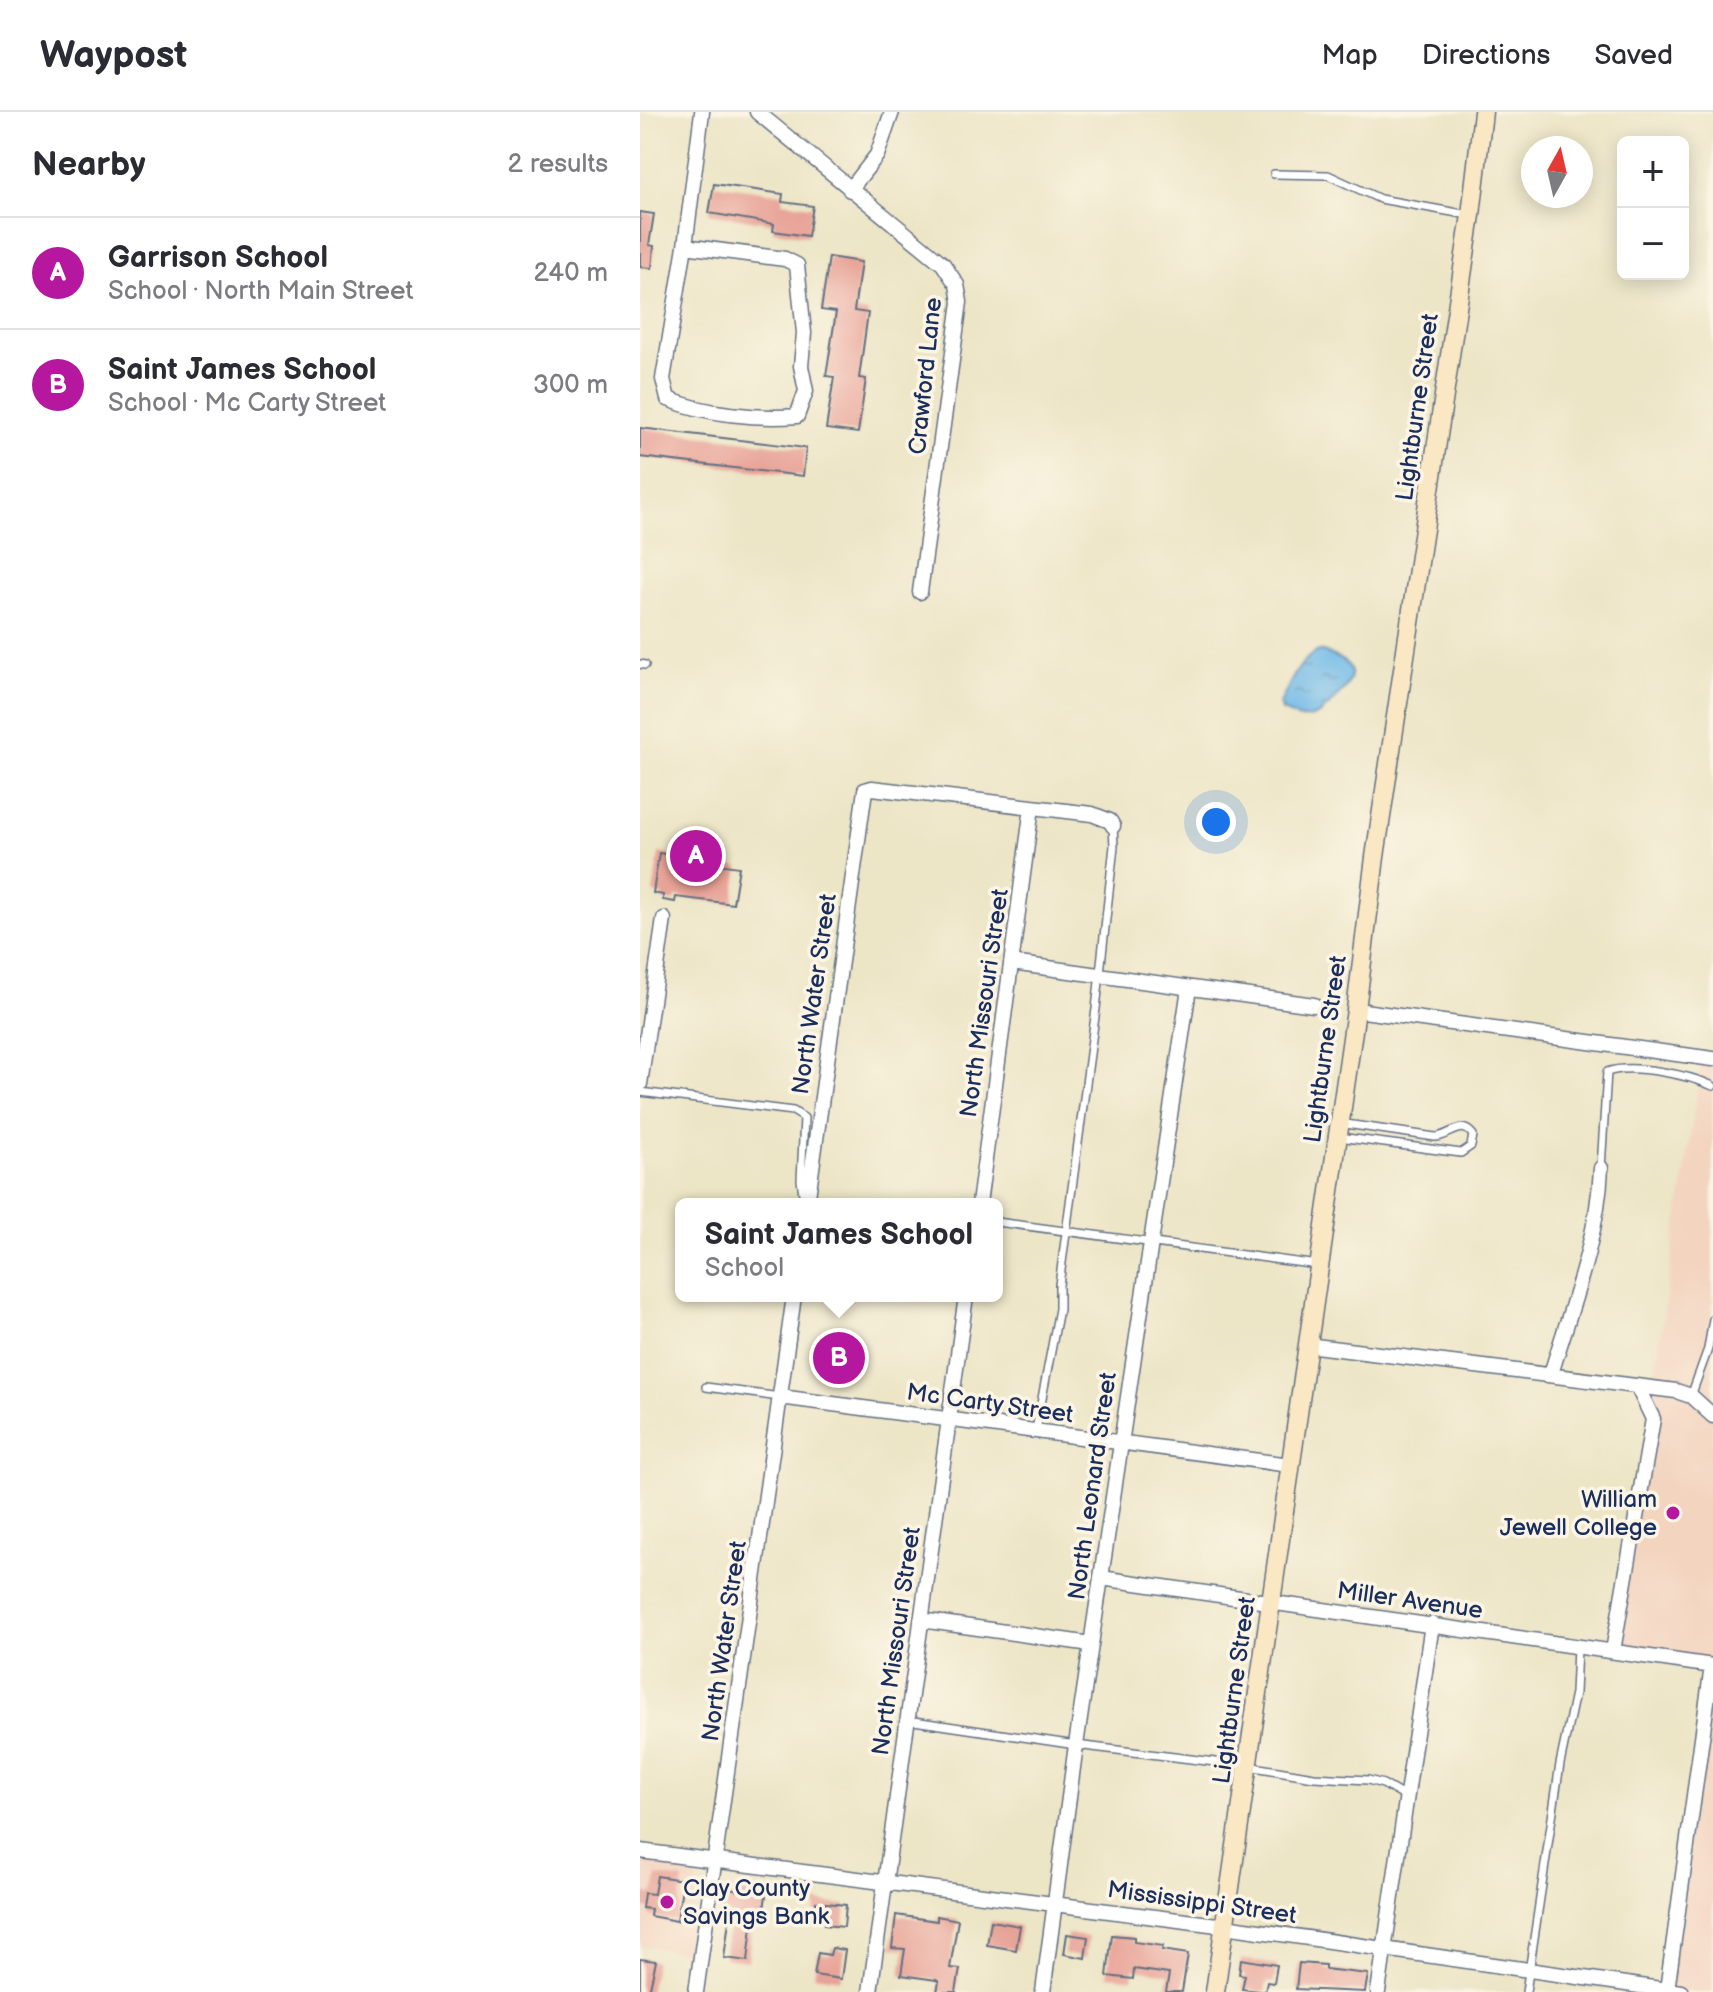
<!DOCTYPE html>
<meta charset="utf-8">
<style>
body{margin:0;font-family:"Balsamiq Sans",sans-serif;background:#f2f2f3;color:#2b2b33}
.controls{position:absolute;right:24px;top:24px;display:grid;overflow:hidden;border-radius:12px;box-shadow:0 4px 20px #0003}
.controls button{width:72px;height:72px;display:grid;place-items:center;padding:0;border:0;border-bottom:2px solid #e1e1e2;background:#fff;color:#2b2b33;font:40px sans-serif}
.compass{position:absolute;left:881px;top:24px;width:72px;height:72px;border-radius:50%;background:#fff;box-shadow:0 4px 20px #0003;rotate:8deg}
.you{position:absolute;left:576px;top:710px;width:28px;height:28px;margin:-20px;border:6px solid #fff;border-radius:50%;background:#1a73e8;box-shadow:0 0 0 12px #1a73e833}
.badge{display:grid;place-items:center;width:52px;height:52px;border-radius:50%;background:#b5179e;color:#fff;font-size:26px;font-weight:700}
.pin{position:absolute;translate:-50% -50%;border:4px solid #fff;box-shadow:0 2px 8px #0006}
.popup{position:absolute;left:35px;top:1086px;width:328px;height:104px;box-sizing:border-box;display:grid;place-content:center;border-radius:12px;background:#fff;filter:drop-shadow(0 2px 6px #0005);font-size:26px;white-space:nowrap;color:#7c7c81}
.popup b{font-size:30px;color:#2b2b33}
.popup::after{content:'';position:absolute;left:50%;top:100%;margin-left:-16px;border:16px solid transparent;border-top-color:#fff}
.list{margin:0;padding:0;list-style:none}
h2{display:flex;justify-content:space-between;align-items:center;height:104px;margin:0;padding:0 32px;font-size:34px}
h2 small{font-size:26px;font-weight:400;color:#7c7c81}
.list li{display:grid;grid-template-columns:52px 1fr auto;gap:24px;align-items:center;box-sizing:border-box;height:112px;padding:0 32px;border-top:2px solid #e1e1e2}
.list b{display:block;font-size:30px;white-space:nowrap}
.list p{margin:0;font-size:26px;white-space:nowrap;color:#7c7c81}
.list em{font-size:26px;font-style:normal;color:#7c7c81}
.map{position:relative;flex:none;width:1073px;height:1880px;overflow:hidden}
header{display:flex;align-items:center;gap:48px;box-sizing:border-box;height:112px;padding:0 40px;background:#fff;border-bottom:2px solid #e1e1e2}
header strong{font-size:38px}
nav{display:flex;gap:44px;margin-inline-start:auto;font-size:28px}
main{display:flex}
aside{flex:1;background:#fff}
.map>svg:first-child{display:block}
</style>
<header>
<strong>Waypost</strong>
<nav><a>Map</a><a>Directions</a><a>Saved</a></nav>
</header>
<main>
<aside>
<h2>Nearby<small>2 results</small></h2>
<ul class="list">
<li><span class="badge">A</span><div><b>Garrison School</b><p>School · North Main Street</p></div><em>240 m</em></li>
<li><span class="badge">B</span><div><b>Saint James School</b><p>School · Mc Carty Street</p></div><em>300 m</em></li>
</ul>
</aside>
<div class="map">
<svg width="1073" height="1880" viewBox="0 0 1073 1880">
<defs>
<pattern id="water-ripples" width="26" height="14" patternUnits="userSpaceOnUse" patternTransform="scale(2)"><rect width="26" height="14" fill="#6fbae8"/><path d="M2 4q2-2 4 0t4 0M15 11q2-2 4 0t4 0" fill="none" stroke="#5a98bf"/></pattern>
</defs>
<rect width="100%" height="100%" fill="#fcf5e5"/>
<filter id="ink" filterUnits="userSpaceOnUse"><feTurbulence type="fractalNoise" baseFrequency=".0125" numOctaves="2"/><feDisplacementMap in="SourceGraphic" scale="16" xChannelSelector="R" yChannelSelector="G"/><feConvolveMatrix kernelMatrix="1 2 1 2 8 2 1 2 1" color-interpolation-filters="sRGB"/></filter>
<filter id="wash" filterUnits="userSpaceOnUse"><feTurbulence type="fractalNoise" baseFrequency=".006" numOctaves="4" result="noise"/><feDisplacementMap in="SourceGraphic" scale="32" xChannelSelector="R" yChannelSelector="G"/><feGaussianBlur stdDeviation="1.8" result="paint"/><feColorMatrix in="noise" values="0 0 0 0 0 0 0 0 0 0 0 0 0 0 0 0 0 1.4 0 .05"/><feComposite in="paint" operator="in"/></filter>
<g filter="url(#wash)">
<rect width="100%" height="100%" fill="#ece5c6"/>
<path fill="#f3d4bf" d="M1062,946L1073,947V1880H1041L1027,1878L1072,1554L973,1539Z
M0,1748L45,1753L59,1759L48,1841L0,1834Z"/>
<path fill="url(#water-ripples)" stroke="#4574a3" stroke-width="2" d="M679,539C708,547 724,558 698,584C688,595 677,608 661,606C655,605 648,601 642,599L640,591C650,572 658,548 679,539Z"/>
<g id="blocks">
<path fill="#e8a397" d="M74,72L143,82L142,90L173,94L168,124L133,119L134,112L69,101Z
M0,100L14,102L9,133L14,134L12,156L0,155Z
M189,145L221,150L214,199L228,201L219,266L226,267L218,321L186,317L194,265L186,264L196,200L181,198Z
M0,316L166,336L163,364L0,345Z
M54,738L73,741L71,751L99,755L93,792L36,785L35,790L23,788V783L13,781L19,741L52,747Z
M17,1764L43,1768L37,1809L10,1804L11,1797L2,1796L4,1781L14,1782Z
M88,1777L126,1783L123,1805H113L108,1849L84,1846L90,1801L84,1800Z
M176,1790L206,1793L204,1815L184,1813L185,1802L175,1801Z
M256,1803L297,1809V1804L318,1808L310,1856L320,1857L316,1880H297L299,1870L296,1868L261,1863L265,1837L252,1836Z
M351,1809L380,1814L376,1838L347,1833Z
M427,1822L448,1825L445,1846L424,1842Z
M472,1823L494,1825V1830L523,1834L522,1838L548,1842L542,1880H526L529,1862L494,1857L493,1867L467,1864Z
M192,1836L205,1838L201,1867L174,1863L178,1841L190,1843Z
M0,1847L16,1849L9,1880H0Z
M601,1847L637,1853L634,1871L627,1870L625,1880L602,1877L605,1863L599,1862Z
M659,1851L685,1853V1857L728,1862L725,1880L656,1877Z"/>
</g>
</g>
<g filter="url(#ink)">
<use href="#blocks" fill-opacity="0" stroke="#646f82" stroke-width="2"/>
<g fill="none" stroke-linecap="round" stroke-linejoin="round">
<g stroke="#646f82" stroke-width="10">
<path id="service" d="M634,62L688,63L740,87L829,103
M0,552L5,553
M0,980L153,999L164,1006L161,1068L163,1082
M699,1011L795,1025C810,1025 820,1007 833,1023L831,1034L821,1041L699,1025
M961,1056L967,960C992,951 1049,963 1073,974
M357,1110L678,1153
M66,1275L140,1285
M1051,1284L1068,1237L1073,1207
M396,1318L419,1197V1173L456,897L474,734L473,714
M267,1608L436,1633L608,1654L674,1665L728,1668L743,1672L767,1686
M886,1880L920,1652L935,1581L937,1536"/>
</g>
<g stroke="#646f82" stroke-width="17">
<path id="minor" d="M117,0L303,152L317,173L320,190L280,480
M210,78L237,43L252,0
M45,134L145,147L157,153L164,221L161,254L166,279L157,304C118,307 64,302 28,287L23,267Z
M45,134L62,0
M372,851L674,893
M716,898L1073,947
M0,972L24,807
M167,1092L225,678L232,676L452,702L470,709L473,714
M339,1092L392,695
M667,1233L1036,1279L1051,1284L1073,1304
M911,1262C931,1195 958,1127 961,1056
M140,1285L650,1353
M461,1466L1073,1554
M281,1508L451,1532
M973,1539L1013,1307L997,1274
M0,1739L585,1814L1041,1880
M1027,1878L1072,1554
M56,1880L154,1184
M230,1880L326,1184
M403,1880L436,1633L549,876
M738,1880L792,1512"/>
</g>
<g stroke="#646f82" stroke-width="21">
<path id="secondary" d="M575,1880L716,898L735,745L831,103L843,0"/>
</g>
<use href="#service" stroke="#fff" stroke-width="7"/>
<use href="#minor" stroke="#fff" stroke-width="14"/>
<use href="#secondary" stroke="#fae7c3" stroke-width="18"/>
</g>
</g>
<g fill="#b5179e" stroke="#fcf5e5" stroke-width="3">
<circle cx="1033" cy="1401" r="8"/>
<circle cx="27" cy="1790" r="8"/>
</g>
<g text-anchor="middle" stroke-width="7" stroke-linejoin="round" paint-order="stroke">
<g font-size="24" fill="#1b2f5e" stroke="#fcf5e5">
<text transform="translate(285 264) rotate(-84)" y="8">Crawford Lane</text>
<text transform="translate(777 295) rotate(-82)" y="8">Lightburne Street</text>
<text transform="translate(174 882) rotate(-82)" y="8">North Water Street</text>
<text transform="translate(344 891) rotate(-82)" y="8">North Missouri Street</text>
<text transform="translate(685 937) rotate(-82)" y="8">Lightburne Street</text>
<text transform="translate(350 1291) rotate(8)" y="8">Mc Carty Street</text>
<text transform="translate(452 1374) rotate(-82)" y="8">North Leonard Street</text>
<text transform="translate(770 1488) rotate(8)" y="8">Miller Avenue</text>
<text transform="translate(84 1529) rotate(-82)" y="8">North Water Street</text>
<text transform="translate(256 1529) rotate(-82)" y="8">North Missouri Street</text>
<text transform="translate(594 1578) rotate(-82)" y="8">Lightburne Street</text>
<text transform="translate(562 1790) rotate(8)" y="8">Mississippi Street</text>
</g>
<g font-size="24" fill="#1b2f5e" stroke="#fcf5e5" text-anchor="end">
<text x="1017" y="1395">William<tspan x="1017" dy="28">Jewell College</tspan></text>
<text x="43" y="1784" text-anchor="start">Clay County<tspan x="43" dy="28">Savings Bank</tspan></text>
</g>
</g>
</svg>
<div class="controls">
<button>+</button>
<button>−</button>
</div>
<svg class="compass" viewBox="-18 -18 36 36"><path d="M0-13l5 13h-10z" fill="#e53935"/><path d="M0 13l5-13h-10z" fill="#7c7c81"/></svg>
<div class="you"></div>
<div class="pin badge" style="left:56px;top:744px">A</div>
<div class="pin badge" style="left:199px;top:1246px">B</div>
<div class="popup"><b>Saint James School</b>School</div>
</div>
</main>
